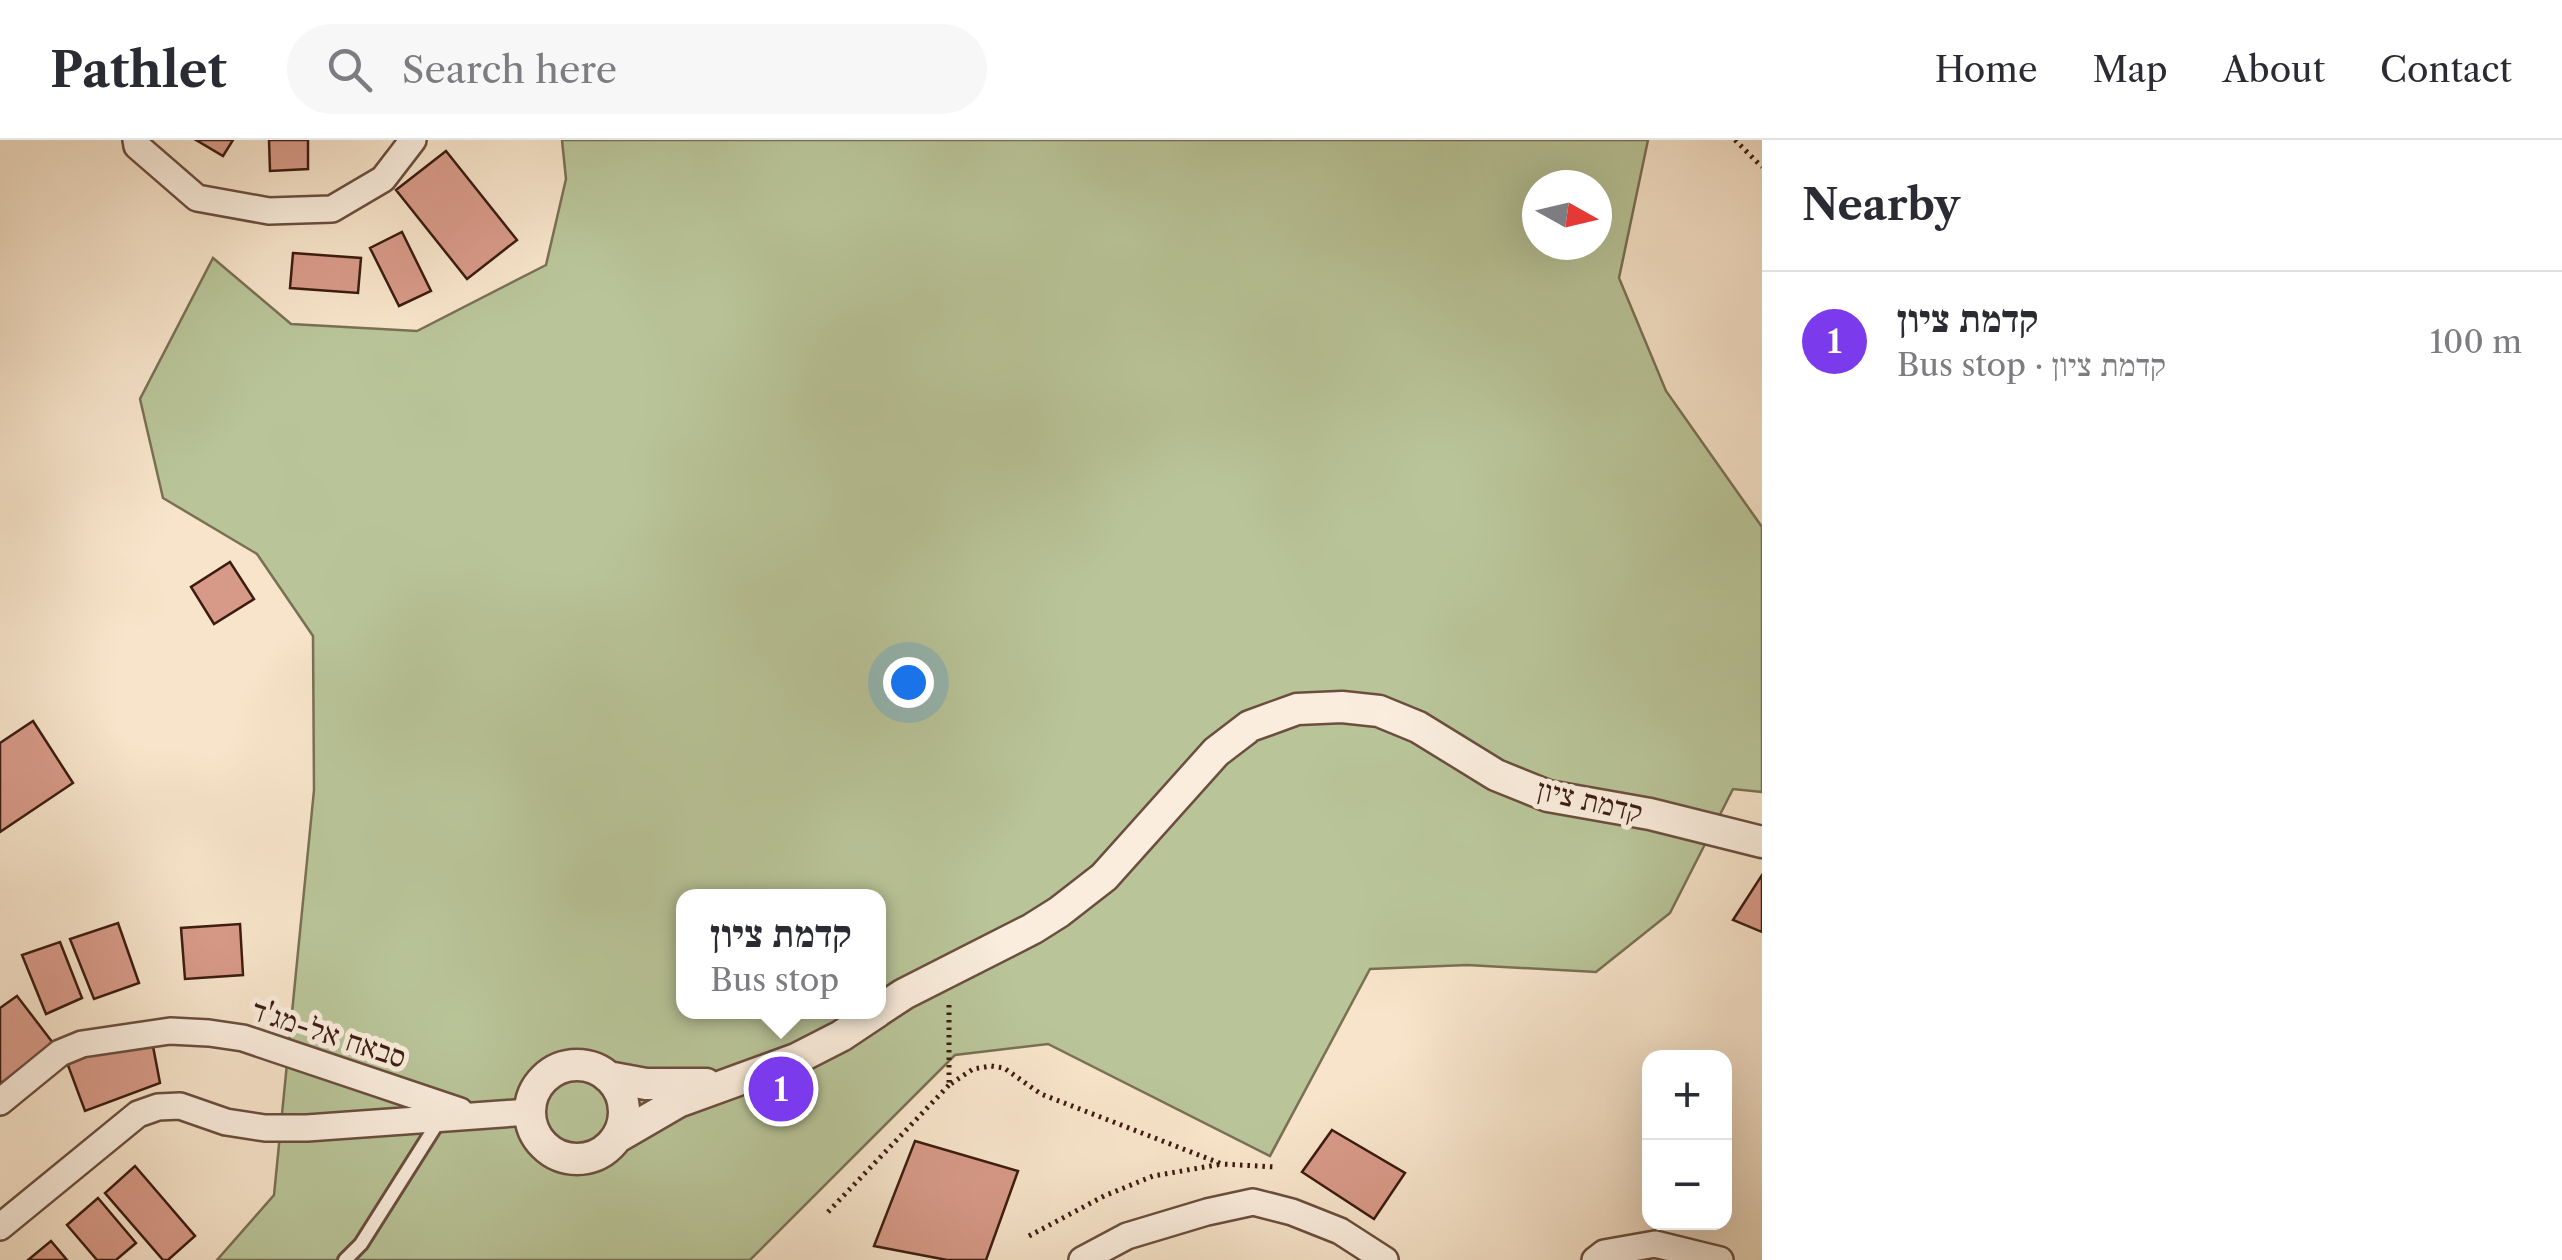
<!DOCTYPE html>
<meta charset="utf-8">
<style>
body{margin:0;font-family:"Libre Caslon Text","Frank Ruhl Libre",serif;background:#f7f7f7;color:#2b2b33}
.controls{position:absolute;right:30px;bottom:30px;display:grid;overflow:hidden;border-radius:20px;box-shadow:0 10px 40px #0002}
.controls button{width:90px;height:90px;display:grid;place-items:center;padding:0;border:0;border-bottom:2px solid #e1e1e2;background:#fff;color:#2b2b33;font:50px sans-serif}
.compass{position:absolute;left:1522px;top:30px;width:90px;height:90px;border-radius:50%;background:#fff;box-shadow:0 10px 40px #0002;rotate:98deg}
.you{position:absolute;left:908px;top:542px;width:35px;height:35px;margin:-25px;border:8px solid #fff;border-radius:50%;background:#1a73e8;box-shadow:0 0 0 15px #1a73e833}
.badge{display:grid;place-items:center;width:65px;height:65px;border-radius:50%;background:#7c3aed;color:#fff;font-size:32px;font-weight:700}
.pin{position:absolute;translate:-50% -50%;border:5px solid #fff;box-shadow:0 2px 10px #0006}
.popup{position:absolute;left:676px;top:749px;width:210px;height:130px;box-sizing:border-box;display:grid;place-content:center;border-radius:20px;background:#fff;filter:drop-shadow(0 2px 8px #0005);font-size:32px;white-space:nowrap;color:#7c7c81}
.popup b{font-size:38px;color:#2b2b33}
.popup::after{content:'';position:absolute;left:50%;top:100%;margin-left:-20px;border:20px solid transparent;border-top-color:#fff}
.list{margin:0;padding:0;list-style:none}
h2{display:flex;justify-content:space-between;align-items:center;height:130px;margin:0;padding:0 40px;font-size:42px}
h2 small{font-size:32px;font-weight:400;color:#7c7c81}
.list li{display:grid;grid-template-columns:65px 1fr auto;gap:30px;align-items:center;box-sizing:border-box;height:140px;padding:0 40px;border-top:2px solid #e1e1e2}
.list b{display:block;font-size:38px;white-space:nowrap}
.list p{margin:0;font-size:32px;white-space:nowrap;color:#7c7c81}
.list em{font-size:32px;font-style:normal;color:#7c7c81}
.icon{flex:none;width:55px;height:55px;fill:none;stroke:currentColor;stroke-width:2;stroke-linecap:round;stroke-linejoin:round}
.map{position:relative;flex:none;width:1762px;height:1120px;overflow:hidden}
header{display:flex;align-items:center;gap:60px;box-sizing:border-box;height:140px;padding:0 50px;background:#fff;border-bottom:2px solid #e1e1e2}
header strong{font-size:48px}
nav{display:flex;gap:55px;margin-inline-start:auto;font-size:35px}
.search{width:700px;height:90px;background:#f7f7f7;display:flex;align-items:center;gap:25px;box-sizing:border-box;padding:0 35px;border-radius:55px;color:#7c7c81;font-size:38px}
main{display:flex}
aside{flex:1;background:#fff}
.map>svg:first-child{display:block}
</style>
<header>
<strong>Pathlet</strong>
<div class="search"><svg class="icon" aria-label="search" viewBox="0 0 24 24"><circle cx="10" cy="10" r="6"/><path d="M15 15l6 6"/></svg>Search here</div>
<nav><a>Home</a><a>Map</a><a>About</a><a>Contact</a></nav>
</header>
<main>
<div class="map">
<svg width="1762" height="1120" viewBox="0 0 1762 1120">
<rect width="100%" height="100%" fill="#f7e4ca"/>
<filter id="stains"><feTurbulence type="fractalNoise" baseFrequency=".002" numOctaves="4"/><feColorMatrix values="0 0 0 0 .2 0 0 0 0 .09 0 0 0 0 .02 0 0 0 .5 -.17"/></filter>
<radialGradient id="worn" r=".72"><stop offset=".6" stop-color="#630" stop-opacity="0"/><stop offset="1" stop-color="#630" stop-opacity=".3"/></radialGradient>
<path fill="#b9c599" stroke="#7a7054" stroke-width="2.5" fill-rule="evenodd" d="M562,0H1648L1619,138L1666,251L1762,387V652L1733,649L1670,773L1596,832L1467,825L1370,829L1270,1016L1048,904L955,915L750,1120H217L274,1055L314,650L313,496L257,414L163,358L140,259L213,118L291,184L417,191L546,125L566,39ZM1537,45H1597V105H1537ZM684,756H878V872H684Z"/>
<path fill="#d79a88" stroke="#3c1c10" stroke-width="2.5" d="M196,0H233L223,16Z
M269,0H308V29L270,31Z
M446,11L517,100L467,139L396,50Z
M402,92L431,151L399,166L370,108Z
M293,113L361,118L358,153L290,148Z
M230,422L254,459L214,484L191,447Z
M33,581L73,643L0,692V603Z
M1762,735V792L1733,780Z
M118,783L139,843L94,859L70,799Z
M240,784L243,835L185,839L181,788Z
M60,802L82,858L46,874L22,815Z
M17,856L53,903L0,944V868Z
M152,901L160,943L85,971L66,920Z
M1332,990L1405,1033L1374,1079L1302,1032Z
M915,1001L1018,1031L986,1120H947L874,1106Z
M135,1026L195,1096L168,1120H163L105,1053Z
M98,1058L136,1103L116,1120H97L67,1085Z
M51,1101L67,1120H28Z"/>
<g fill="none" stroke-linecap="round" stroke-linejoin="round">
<g stroke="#6b4e3e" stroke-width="18">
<path id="service" d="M345,1120L361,1104L440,979"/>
</g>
<g stroke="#6b4e3e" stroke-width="30">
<path id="minor" d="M136,0L137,6L197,58L269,71L332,69L383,39L413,0
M0,962L60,913L82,904L170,891L209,893L243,898L460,971
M0,1087L138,974L158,967L180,966L226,982L265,988H307L529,972
M1082,1120L1127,1096L1207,1072L1253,1062L1292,1072L1340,1091L1385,1120
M1595,1120L1604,1113L1655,1104L1720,1120"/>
</g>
<g stroke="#6b4e3e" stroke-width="35">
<path id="tertiary" d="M878,871L904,854L1032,789L1059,772L1104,737L1216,612L1250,586L1297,569L1342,567L1379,571L1418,587L1496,635L1548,656L1650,674L1762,702
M530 972a47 47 0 1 1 94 0a47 47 0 1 1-94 0Z
M608,937L646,944H706
M616,998L678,962L796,919L841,896L877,872"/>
</g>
<path stroke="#3c1c10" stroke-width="5" stroke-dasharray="2.5 5" stroke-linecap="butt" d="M1735,0L1762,27
M949,865V945L973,929L991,926L1004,928L1041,954L1222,1024L1275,1027
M828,1072L949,945
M1029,1096L1104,1056L1153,1036L1222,1024"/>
<use href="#service" stroke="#faeddd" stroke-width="12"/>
<use href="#minor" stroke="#faeddd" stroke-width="25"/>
<use href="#tertiary" stroke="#faeddd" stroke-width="30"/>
</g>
<g text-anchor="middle" stroke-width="10" stroke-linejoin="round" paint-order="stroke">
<g font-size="30" fill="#3c1c10" stroke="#faeddd">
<text transform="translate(1590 661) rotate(13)" y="10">קדמת ציון</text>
<text transform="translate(329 894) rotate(18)" y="10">סבאח אל-מג'ד</text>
</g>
</g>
<rect width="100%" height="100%" filter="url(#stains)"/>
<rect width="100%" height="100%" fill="url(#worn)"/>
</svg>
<div class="controls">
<button>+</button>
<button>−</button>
</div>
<svg class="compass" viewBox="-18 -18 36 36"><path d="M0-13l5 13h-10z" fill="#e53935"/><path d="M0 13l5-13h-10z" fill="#7c7c81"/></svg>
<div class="you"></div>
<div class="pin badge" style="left:781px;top:949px">1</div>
<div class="popup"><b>קדמת ציון</b>Bus stop</div>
</div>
<aside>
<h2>Nearby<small></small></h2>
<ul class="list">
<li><span class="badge">1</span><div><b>קדמת ציון</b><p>Bus stop · קדמת ציון</p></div><em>100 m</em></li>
</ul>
</aside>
</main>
